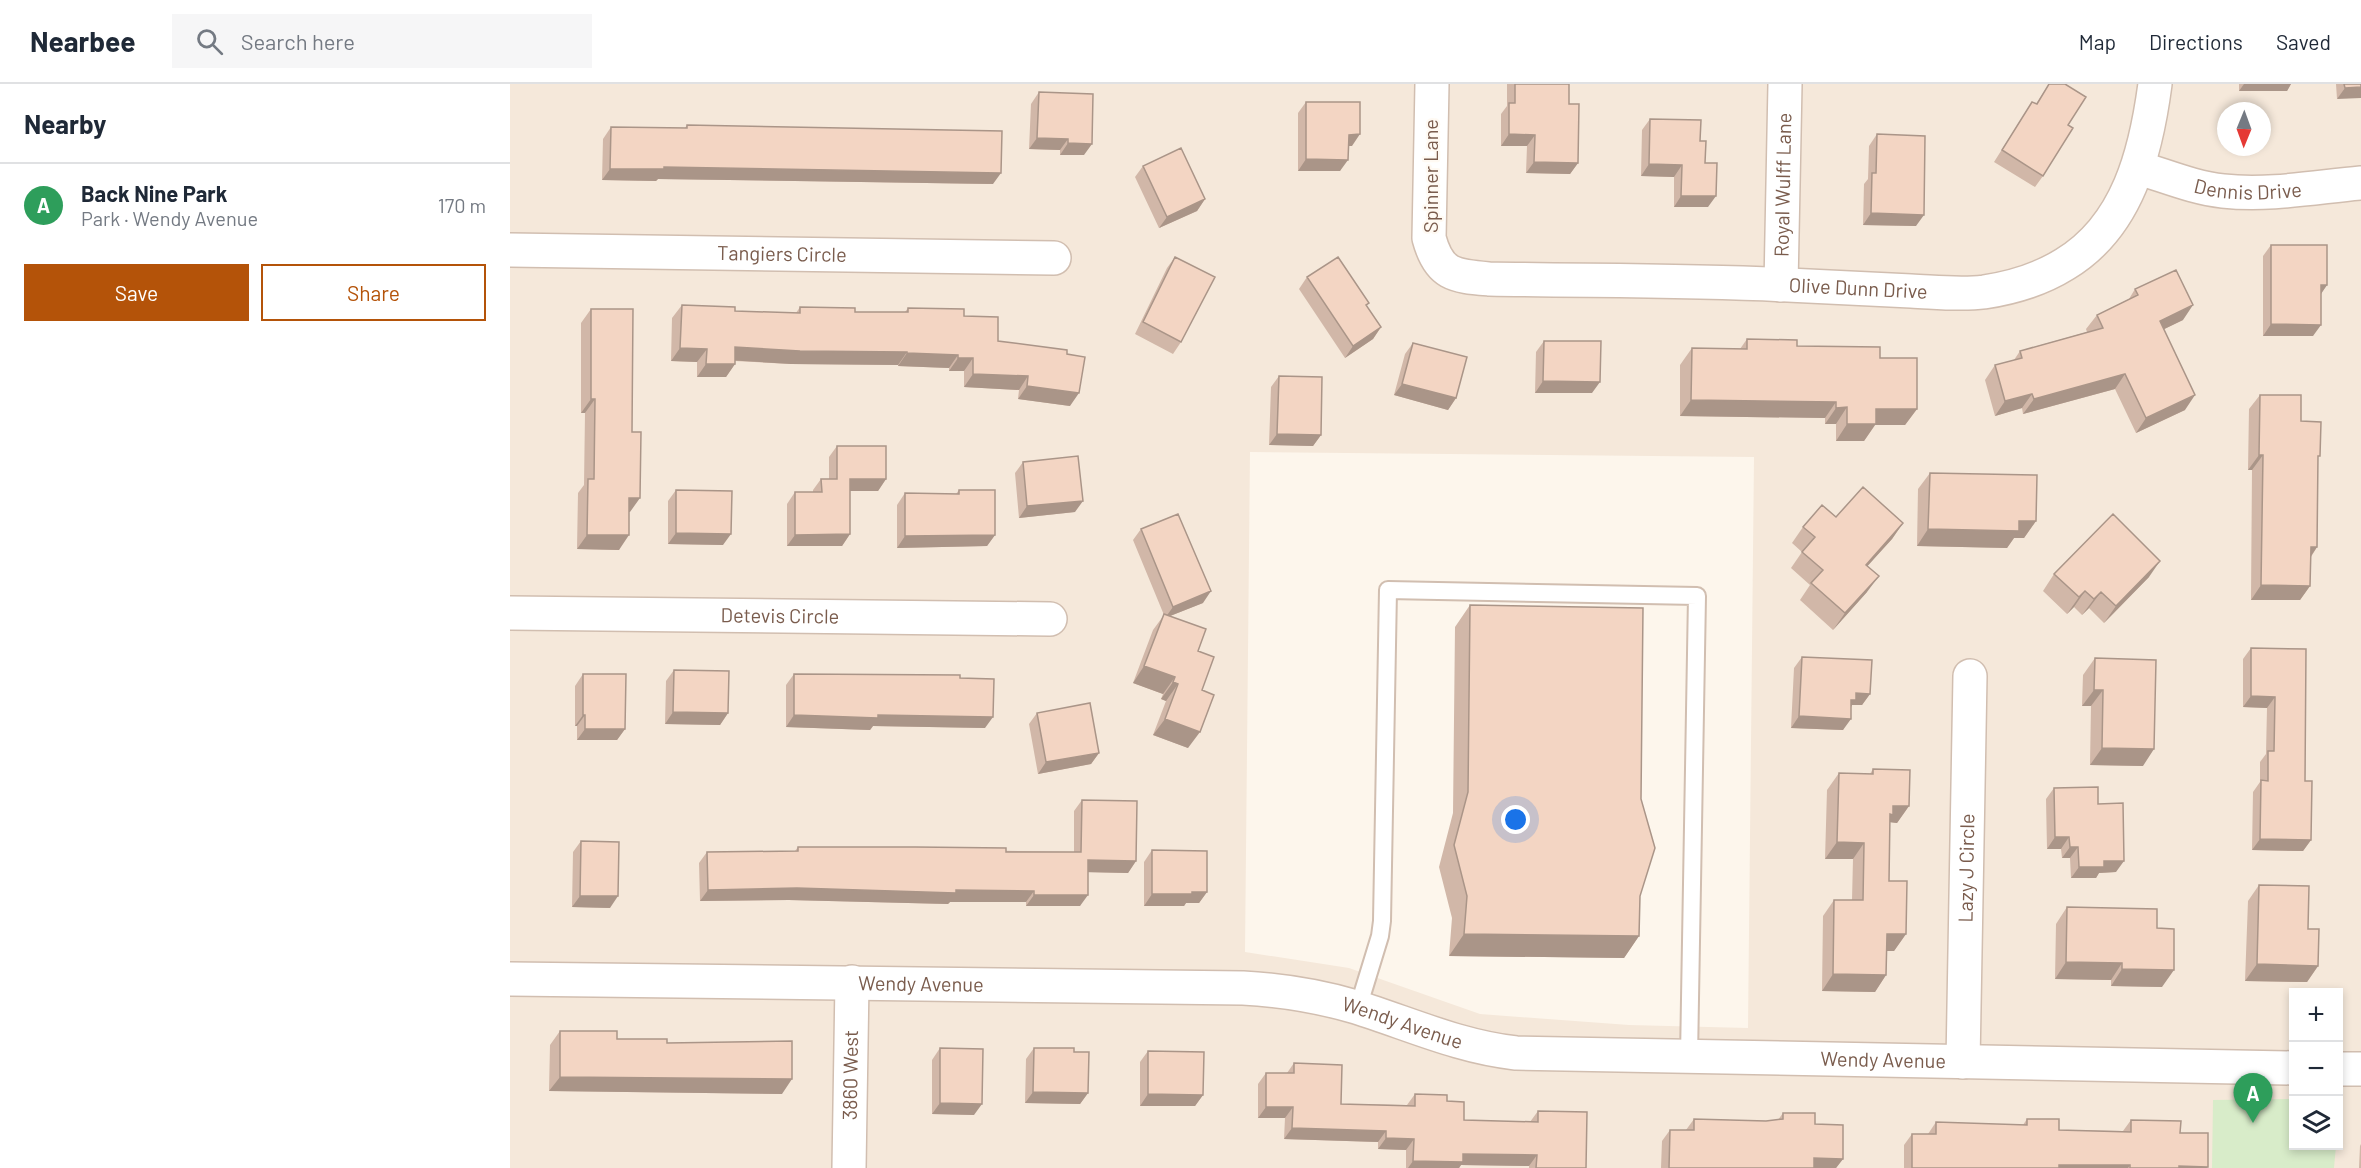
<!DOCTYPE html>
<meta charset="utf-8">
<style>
body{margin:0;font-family:Barlow,sans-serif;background:#f6f6f7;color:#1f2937}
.controls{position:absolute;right:18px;bottom:18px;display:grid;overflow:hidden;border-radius:0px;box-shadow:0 3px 9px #0003}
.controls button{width:54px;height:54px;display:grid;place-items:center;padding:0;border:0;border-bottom:2px solid #e0e1e3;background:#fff;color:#1f2937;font:30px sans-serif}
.compass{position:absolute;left:1707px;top:18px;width:54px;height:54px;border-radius:50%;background:#fff;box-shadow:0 3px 9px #0003;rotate:181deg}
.you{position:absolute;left:1006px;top:736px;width:21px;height:21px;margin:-15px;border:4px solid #fff;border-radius:50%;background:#1a73e8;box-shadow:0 0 0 9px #1a73e833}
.badge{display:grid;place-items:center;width:39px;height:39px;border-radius:50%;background:#b45309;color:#fff;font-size:20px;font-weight:700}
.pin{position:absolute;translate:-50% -50px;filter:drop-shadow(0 2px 3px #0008)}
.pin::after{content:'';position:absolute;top:32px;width:21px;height:18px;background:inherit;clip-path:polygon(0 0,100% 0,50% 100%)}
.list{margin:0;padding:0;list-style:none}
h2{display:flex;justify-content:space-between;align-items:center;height:78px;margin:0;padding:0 24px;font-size:26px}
h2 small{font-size:20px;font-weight:400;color:#747a83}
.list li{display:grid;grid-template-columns:39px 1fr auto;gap:18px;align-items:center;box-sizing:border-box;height:84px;padding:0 24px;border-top:2px solid #e0e1e3}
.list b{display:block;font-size:22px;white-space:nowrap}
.list p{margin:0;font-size:20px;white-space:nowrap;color:#747a83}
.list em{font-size:20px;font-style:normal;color:#747a83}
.actions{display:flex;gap:12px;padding:18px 24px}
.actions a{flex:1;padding:14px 0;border:2px solid #b45309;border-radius:0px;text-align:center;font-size:21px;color:#b45309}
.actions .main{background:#b45309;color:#fff}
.icon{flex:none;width:33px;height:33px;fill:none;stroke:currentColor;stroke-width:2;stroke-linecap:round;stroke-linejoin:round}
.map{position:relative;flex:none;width:1851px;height:1084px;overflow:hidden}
header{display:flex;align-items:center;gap:36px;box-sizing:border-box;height:84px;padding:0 30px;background:#fff;border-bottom:2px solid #e0e1e3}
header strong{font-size:28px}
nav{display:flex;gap:33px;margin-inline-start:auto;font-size:21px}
.search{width:420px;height:54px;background:#f6f6f7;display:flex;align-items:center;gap:15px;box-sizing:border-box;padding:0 21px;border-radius:0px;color:#747a83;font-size:22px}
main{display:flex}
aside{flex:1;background:#fff}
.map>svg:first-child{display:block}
</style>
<header>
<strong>Nearbee</strong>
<div class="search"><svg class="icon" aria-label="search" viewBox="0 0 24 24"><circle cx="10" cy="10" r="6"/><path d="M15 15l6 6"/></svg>Search here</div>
<nav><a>Map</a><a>Directions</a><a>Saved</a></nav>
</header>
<main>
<aside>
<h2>Nearby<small></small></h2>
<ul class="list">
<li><span class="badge" style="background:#2e9e5b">A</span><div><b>Back Nine Park</b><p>Park · Wendy Avenue</p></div><em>170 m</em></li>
</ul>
<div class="actions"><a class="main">Save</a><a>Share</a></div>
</aside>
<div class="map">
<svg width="1851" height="1084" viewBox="0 0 1851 1084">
<rect width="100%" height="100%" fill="#fdf6ec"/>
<path fill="#f5e8da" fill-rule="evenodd" d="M0,0H1851V1084H0ZM1716,27H1752V63H1716ZM740,368L1244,373L1238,944L1119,941L970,930L839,884L735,868ZM1784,908H1828V1062H1784Z"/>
<path fill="#d8ecc9" d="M1783,1015L1784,1062H1826L1824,1084H1702L1703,1016Z"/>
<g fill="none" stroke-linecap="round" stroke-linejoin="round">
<g stroke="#d1beb0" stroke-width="20">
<path id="lane" d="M848,924L870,852L872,837L878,506L1187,512L1179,973"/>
</g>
<g stroke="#d1beb0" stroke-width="36">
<g id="street">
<path id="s1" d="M922,0L919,154C929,191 944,192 979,195C1079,197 1179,196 1278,201C1319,203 1360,205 1401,207C1425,208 1450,211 1474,208C1501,204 1531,195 1555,180C1618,142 1636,68 1645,0"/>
<path id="s2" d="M1629,84C1656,92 1684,104 1713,107C1759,112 1806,103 1851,99"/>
<path id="s3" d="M0,166L544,174"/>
<path id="s4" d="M1271,201L1275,0"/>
<path id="s5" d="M0,529L540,535"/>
<path id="s6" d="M0,895L733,904C772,906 809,912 846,923C900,940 950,963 1006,969L1784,984"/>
<path id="s7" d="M1453,978L1460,592"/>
<path d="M1828,985H1851"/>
<path id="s8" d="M339,1084L342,898"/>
</g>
</g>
<use href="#lane" stroke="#fff" stroke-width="16"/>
<use href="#street" stroke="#fff" stroke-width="33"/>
</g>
<path fill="#d1b7a8" d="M997,0H1059V20L1068,79L1060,90L1016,89L1017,62H991V30L997,22Z
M1539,0H1555L1558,41L1533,92L1525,103L1484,78L1522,18L1526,20Z
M1729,0H1781L1777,7H1729Z
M1826,0H1851L1827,15Z
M529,8L574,71H550V66L519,65L521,20Z
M796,18L842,62H839L830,87H788V29Z
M1140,35L1190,57L1195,79L1198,123H1164V93L1131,92L1132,46Z
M177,41L483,100L148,95L146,97L92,96L93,55L101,43L175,44Z
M1367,50L1406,142L1353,141L1354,100L1358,95L1359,62Z
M633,82L695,115L687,127L649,144L625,93Z
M1761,161L1817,201L1811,209L1803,252H1753V172Z
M665,173L671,258L663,270L625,250L657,184Z
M797,193L859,219L856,223L871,243L863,255L835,274L789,205Z
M1625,205L1673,236L1654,245L1675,326L1626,349L1605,305L1513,330L1512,324L1485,332L1475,296L1485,281L1504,276L1510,267L1577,248L1576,245L1587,231L1619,215Z
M172,221L225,227L286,229L290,223L345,228H395L398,224L454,232L488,257L557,270L560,322L508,315L509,306L454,303V287H439V284L388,282V281L281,280L225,277V280L216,293H187V278L161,277L162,234Z
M81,225L120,428H119L109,466L67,465L68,409L74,401L75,329H71V239Z
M1237,255L1370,274L1407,325L1395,341H1365L1354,357H1326V340H1315V334L1170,332V281L1182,264L1230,265Z
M1034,257L1082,309H1025L1026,268Z
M903,259L946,314L938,326L884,311L895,270Z
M769,292L811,351L803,362L759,361L761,303Z
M1750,311L1791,337L1808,375L1807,463L1801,473L1800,502L1790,516H1741L1742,386H1738L1739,325Z
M327,362L376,395L368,407H340V450L332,462H277V420L285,408H303V406L311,395H319V373Z
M513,378L565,428L509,434L505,389Z
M1420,389L1526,437L1514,454H1504L1497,464L1407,462L1408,405Z
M166,406L213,461L158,460V417Z
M449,406L485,451L477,462L387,464V421L395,409L446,410Z
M1393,439L1382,455L1357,482V508L1323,546L1290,516L1300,501L1281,484L1292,468L1282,459L1293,443Z
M631,445L693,519L660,532L688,567L692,606L678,664L643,651L656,617L651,615L653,610L623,599L643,546L654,531L623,456Z
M1544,490L1639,493L1594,539L1579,524L1572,531L1564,523L1557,530L1533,507Z
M960,521L1130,812L1129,852L1114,874L939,872L942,834L929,783L943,729L945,543Z
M1741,564L1796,565L1795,697L1801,756L1793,767L1742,766L1743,708L1750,698V678L1756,670L1757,624L1733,623V575Z
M1292,573L1360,610L1352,621H1342L1333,646L1281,644L1284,584Z
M1585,574L1633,682L1580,681L1581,622H1572L1573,591Z
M164,586L218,629L210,641L155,640L156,597Z
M73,590L115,645L107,656H67V642H65V602Z
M284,590L450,594L475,644L363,642L360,646L276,643V601Z
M527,629L589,669L581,680L528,690L519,640Z
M1363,685L1399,722L1387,739L1380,738L1379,797L1396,850L1384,867H1377L1376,891L1365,908L1312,907L1313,832L1324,816H1342L1343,775H1315L1317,706L1329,689L1360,690Z
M1544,704L1588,720L1606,788L1589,789L1586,794H1561L1560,774H1552L1551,765H1537L1536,715Z
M572,716L626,777L618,789L578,788L570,822H516V818H440L438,820L279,816L190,817L189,779L197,768L285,767L288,763L564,768V727Z
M71,757L100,824L62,823L63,768Z
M642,766L697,808L689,819H676L674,822H634V778Z
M1749,801L1798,845L1808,882L1797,898L1735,897L1738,817Z
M1557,823L1647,844L1652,903L1601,902V896L1545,895L1546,840Z
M50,947L107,955L157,959L272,1010L39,1007L40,961Z
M430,964L464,1031L422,1030V976Z
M524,964L564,968L578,1009L570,1020L515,1019L516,975Z
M638,967L693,1011L685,1022H630V978Z
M784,979L831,1020L897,1021L905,1010L937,1017L954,1036L1020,1038L1028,1027L1076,1084H1019V1082L951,1081L949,1084H896V1066L868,1065V1058L774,1055L775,1034H748V1000L756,989H777Z
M1273,1029L1305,1040L1333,1075L1326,1084H1151L1152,1057L1160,1046H1176L1184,1035L1256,1037L1268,1036Z
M1517,1035L1549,1046L1613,1047L1621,1036L1670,1049L1697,1084H1394V1061L1402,1050H1418L1426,1038L1513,1041Z
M1851,1060V1084H1849L1850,1062Z"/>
<path fill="#aa9588" d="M1734,0H1781L1777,7H1729Z
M1851,3V14L1827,15L1835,4Z
M850,50L842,62H831L839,51Z
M999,50L1025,51L1017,62H991Z
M527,54L558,55L550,66L519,65Z
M558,59L582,60L574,71H550Z
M796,75L838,76L830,87H788Z
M1024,78L1068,79L1060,90L1016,89Z
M1139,80L1172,81L1164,93L1131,92Z
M154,83L491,89L483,100L148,95L146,97L92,96L100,85Z
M1171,112H1206L1198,123H1164Z
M695,115L687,127L649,144L657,133Z
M1361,129L1414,131L1406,142L1353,141Z
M1811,201H1817L1809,213Z
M1683,221L1673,236L1640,252L1650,237Z
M1761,240L1811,241L1803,252H1753Z
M871,243L863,255L835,274L843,262Z
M225,263L397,268L388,281L281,280L216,276Z
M170,264L197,265L187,278L161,277Z
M397,269L448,271L439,284L388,282Z
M448,274H463L454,287H439Z
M196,280H225L216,293H187Z
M463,290L518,292L509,306L454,303Z
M1615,290L1605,305L1513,330L1524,315Z
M1033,297L1090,298L1082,309H1025Z
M892,300L946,314L938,326L884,311Z
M517,302L569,309L560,322L508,315Z
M1522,310L1512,324L1485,332L1495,317Z
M1685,311L1675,326L1626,349L1636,334Z
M81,315H85L75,329H71Z
M1181,316L1326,318L1315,334L1170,332Z
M1337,323L1326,340H1315L1326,324Z
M1366,325H1407L1395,341H1365L1354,357H1326L1337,340Z
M767,350L811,351L803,362L759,361Z
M1749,371H1753L1742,386H1738Z
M340,395H376L368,407H332Z
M119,414H130L120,428H109Z
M573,417L565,428L509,434L517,422Z
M1509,437H1526L1514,454H1504L1497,464L1407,462L1418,445Z
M1393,439L1382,455L1344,497L1356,481Z
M166,449L221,450L213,461L158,460Z
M340,450L332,462H277L285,451Z
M77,451H119L109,466L67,465Z
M485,451L477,462L387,464L395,452Z
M1801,463H1807L1797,478Z
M1650,477L1639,493L1594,539L1606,522Z
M1369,492L1357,508L1323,546L1335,529Z
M1751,501L1800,502L1790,516H1741Z
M701,507L693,519L655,534L663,523Z
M1575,507L1564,523L1557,530L1569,513Z
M1591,508L1579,524L1572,531L1584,515Z
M634,582L665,593L653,610L623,599Z
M663,598L668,600L656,617L651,615Z
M1584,606H1593L1581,622H1572Z
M1346,609L1360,610L1352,621H1342L1338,627H1333Z
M1741,612L1765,613L1757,624L1733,623Z
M163,628L218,629L210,641L155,640Z
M73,631H75L67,642H65Z
M284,631H368L483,633L475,644L363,642L360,646L276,643Z
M1289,632L1341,635L1333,646L1281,644Z
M655,635L690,648L678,664L643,651Z
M75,645H115L107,656H67Z
M1592,664L1644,665L1633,682L1580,681Z
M589,669L581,680L528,690L536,678Z
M1383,722H1399L1387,739L1378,738Z
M1545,753H1559L1551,765H1537Z
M1750,755L1801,756L1793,767L1742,766Z
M1327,758L1354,759L1343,775H1315Z
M1560,763H1568L1560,774H1552Z
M578,776L626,777L618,789L570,788Z
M1594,777H1614L1606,788L1589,789L1586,794H1561L1569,783Z
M287,804L446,806L524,807L516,818H440L438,820L279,816L190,817L198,806Z
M682,808H697L689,819H676L674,822H634L642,810Z
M524,811H578L570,822H516Z
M70,812H108L100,824L62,823Z
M954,850L1129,852L1114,874L939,872Z
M1377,850H1396L1384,867H1365Z
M1556,878L1612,879L1601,896L1545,895Z
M1747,880L1808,882L1797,898L1735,897Z
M1612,885L1664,886L1652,903L1601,902Z
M1323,890L1376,891L1365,908L1312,907Z
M50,993L282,995L272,1010L39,1007Z
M523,1008L578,1009L570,1020L515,1019Z
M638,1010L693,1011L685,1022H630Z
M430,1019L472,1020L464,1031L422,1030Z
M756,1023H783L775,1034H748Z
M782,1044L876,1047L868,1058L774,1055Z
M876,1054L904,1055L896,1066L868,1065Z
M953,1070L1027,1071L1019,1082L951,1081L949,1084H898L903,1077Z
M1304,1074L1333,1075L1326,1084H1297Z
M1549,1081H1620L1618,1084H1547Z
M1669,1082L1698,1083L1697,1084H1667Z"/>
<path fill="#f3d5c3" stroke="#aa9588" stroke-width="1.5" d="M1005,0H1059V20H1069L1068,79L1024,78L1025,51L999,50V19H1005Z
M1539,0H1555L1576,13L1558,41L1563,44L1533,92L1492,66L1522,18L1527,20Z
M1834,0H1851V3L1835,4Z
M529,8L583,10L582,60L558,59V55L527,54Z
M796,18H850V50L839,51L838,76L796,75Z
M1140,35L1191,36L1190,57H1196L1195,79H1207L1206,112H1171L1172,81L1139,80Z
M177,41L492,47L491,89L154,83V85H100L101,43L177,44Z
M1367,50L1415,52L1414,131L1361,129L1362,89H1366Z
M671,64L695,115L657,133L633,82Z
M1761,161H1817V201H1811V241L1761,240Z
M665,173L705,193L671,258L633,238Z
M828,173L859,219L856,221L871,243L843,262L797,193Z
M1666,186L1683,221L1650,237L1685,311L1636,334L1615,290L1524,315L1522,310L1495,317L1485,281L1512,274L1510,267L1593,244L1587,231L1628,211L1625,205Z
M172,221L225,223V227L290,229V223L345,224V228H398V224L454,225V232L488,233V257L557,266V270L575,273L569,309L517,302L518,292L463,290V274H448V271L397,269V268L290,267L225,263V280H196L197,265L170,264Z
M81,225H123L122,348H131L130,414H119V451H77L78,395H84L85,315H81Z
M1237,255L1287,256V262L1370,263V274H1407V325H1366V340H1337V323L1326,324V318L1181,316L1182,264L1237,265Z
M1034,257H1091L1090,298L1033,297Z
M903,259L957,273L946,314L892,300Z
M769,292L812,293L811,351L767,350Z
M1750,311H1791V337L1811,338L1810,372H1808L1807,463H1801L1800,502L1751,501L1753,371H1749Z
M327,362H376V395H340V450L285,451V408H312L311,395H327Z
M568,372L573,417L517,422L513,378Z
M1420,389L1527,391L1526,437H1509V447L1418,445Z
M1353,403L1393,439L1356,481L1369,492L1335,529L1301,499L1313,486L1292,468L1305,453L1293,443L1312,421L1326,433Z
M166,406L222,407L221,450L166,449Z
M449,406H485V451L395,452V409L449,410Z
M668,430L701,507L663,523L631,445Z
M1603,430L1650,477L1606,522L1591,508L1584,515L1575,507L1569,513L1544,490Z
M960,521L1133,524L1131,715L1145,764L1130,812L1129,852L954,850L957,812L944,761L958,708Z
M654,530L696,545L688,567L704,573L692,606L704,611L690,648L655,635L668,600L663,598L665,593L634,582Z
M1741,564L1796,565L1795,697H1802L1801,756L1750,755L1751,696L1758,697V667H1764L1765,613L1741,612Z
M1292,573L1362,576L1360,610L1346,609V616H1341V635L1289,632Z
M1585,574L1646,576L1644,665L1592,664L1593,606H1584Z
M164,586L219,587L218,629L163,628Z
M73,590H116L115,645H75V631H73Z
M284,590L450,591V594L484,595L483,633L368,631V634L284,631Z
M580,619L589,669L536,678L527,629Z
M1363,685L1400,686L1399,722H1383V731L1380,730L1379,797H1397L1396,850H1377L1376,891L1323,890L1324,816H1353L1354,759L1327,758L1329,689L1363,690Z
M1588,703V720L1613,719L1614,777H1594V783H1569L1568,763H1560L1559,753H1545L1544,704Z
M572,716L627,717L626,777L578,776V811H524V807L446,806V809L287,804L198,806L197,768L288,767V763H405L496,764V768H571Z
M71,757L109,758L108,812H70Z
M642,766L697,767V808H682V810H642Z
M1749,801L1799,802L1798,845H1809L1808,882L1747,880Z
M1557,823L1647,825V844L1664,845V886L1612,885V879L1556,878Z
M50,947H107V955H157V959L282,957V995L50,993Z
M430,964L473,965L472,1020L430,1019Z
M524,964H564V968H579L578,1009L523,1008Z
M638,967L694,968L693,1011L638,1010Z
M784,979L832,981L831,1020L905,1022V1010L937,1011V1017L954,1018V1036L1028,1038V1027L1077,1028L1076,1084H1026L1027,1071L953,1070V1078L903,1077L904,1055L876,1054V1047L782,1044L783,1023H756V989H784Z
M1273,1029H1305V1040L1333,1041V1075L1304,1074V1084H1159L1160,1046H1184V1035L1256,1037L1273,1035Z
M1517,1035H1549V1046L1621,1048V1036L1671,1037L1670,1049H1698V1083L1669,1082V1084H1620V1081H1549V1084H1402V1050H1426V1038L1517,1041Z"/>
<g text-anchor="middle" stroke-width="4.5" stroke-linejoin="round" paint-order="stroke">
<g font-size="20" fill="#7a5c4d" stroke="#fffaf3">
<text transform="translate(921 92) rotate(-90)" y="7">Spinner Lane</text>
<text dy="7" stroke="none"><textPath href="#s4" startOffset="100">Royal Wulff Lane</textPath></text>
<text dy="7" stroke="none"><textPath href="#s2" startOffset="112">Dennis Drive</textPath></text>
<text dy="7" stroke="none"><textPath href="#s3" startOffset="272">Tangiers Circle</textPath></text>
<text dy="7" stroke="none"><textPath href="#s1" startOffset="604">Olive Dunn Drive</textPath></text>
<text dy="7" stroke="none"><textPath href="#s5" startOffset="270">Detevis Circle</textPath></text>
<text dy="7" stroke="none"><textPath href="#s7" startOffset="194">Lazy J Circle</textPath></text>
<text dy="7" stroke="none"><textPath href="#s6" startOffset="411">Wendy Avenue</textPath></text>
<text dy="7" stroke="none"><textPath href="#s6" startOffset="897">Wendy Avenue</textPath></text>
<text dy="7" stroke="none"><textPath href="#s6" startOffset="1382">Wendy Avenue</textPath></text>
<text dy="7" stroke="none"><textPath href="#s8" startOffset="93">3860 West</textPath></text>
</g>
</g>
</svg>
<div class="controls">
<button>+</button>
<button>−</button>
<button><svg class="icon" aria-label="layers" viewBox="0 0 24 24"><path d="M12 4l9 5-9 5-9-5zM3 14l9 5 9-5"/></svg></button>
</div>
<svg class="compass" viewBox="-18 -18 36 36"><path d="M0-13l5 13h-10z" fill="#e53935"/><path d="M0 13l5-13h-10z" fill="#747a83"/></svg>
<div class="you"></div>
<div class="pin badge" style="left:1743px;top:1039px;background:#2e9e5b">A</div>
</div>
</main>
